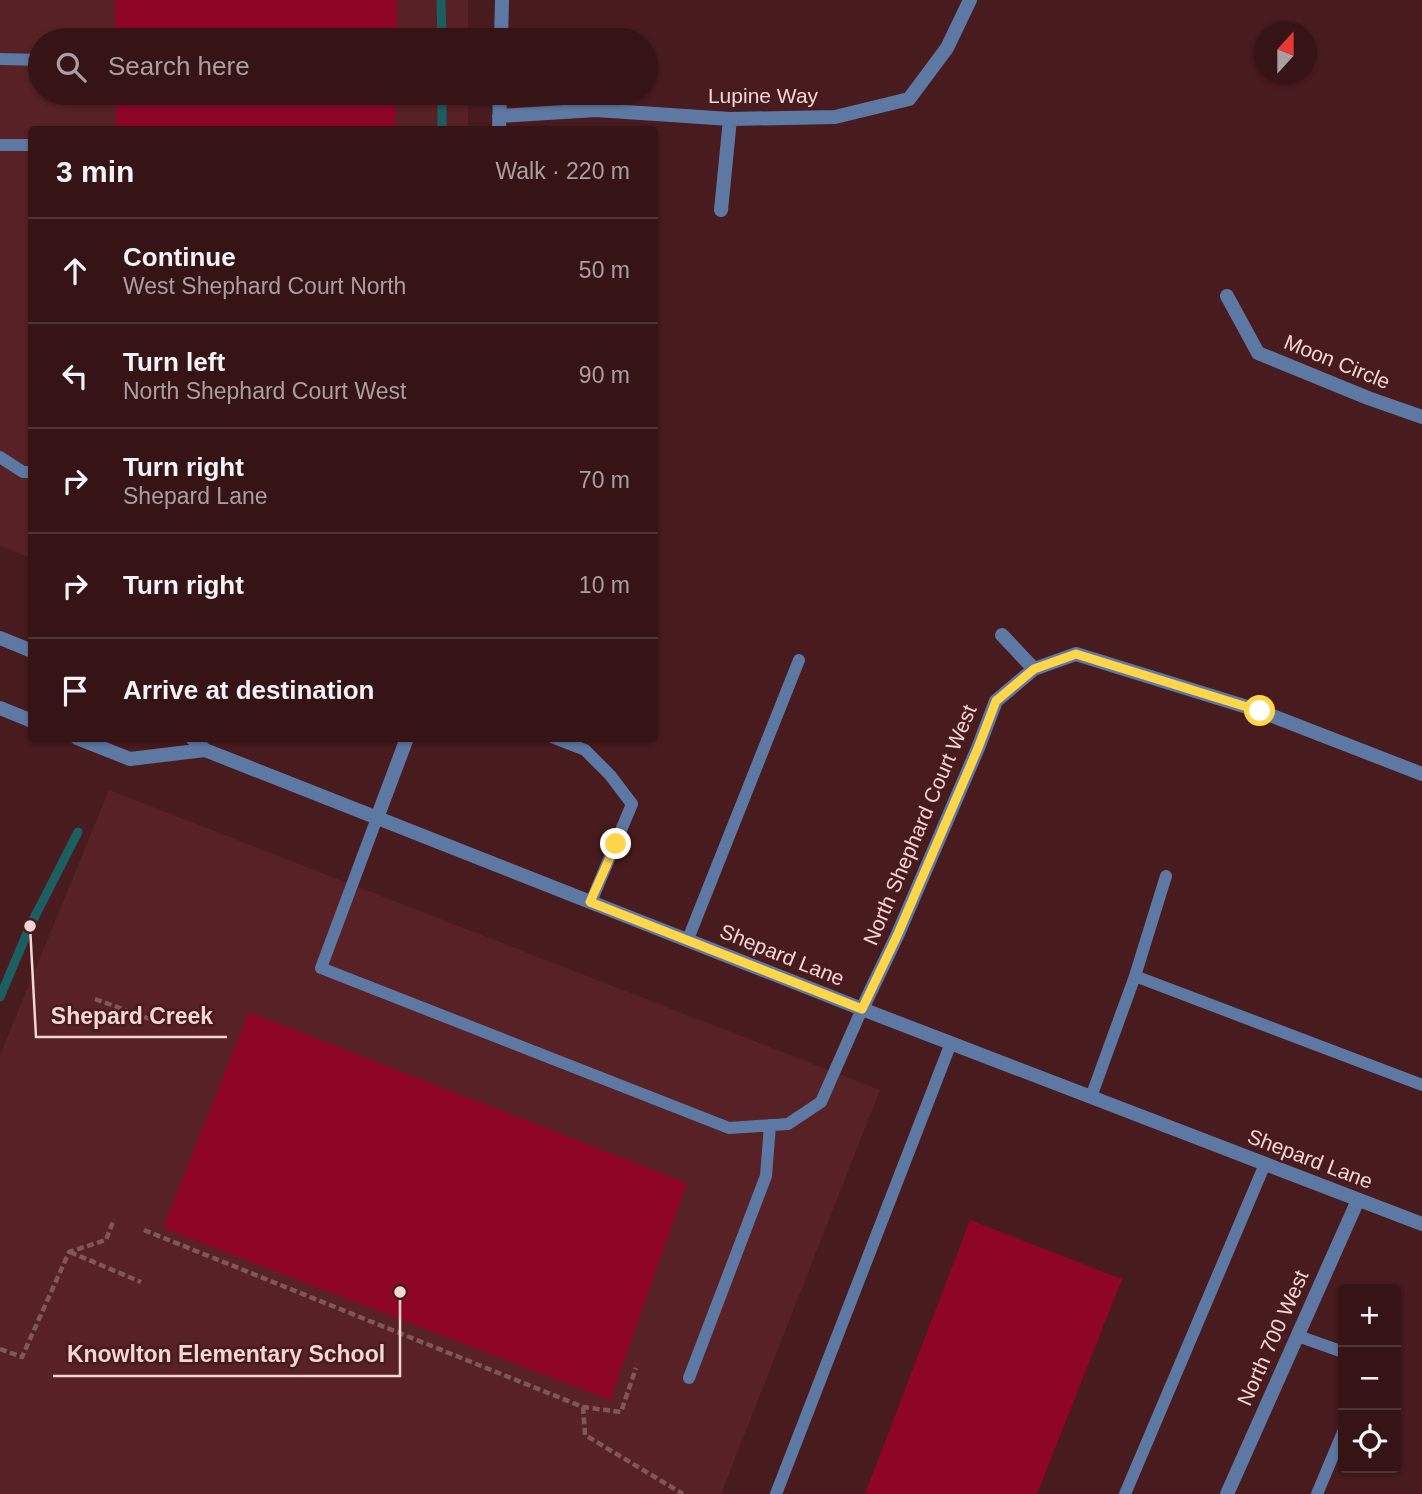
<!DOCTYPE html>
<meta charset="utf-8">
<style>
body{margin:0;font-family:Arial,sans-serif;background:#412123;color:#f1f3f6}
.controls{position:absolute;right:21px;bottom:21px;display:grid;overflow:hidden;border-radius:7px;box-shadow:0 2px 5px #0004}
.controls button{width:63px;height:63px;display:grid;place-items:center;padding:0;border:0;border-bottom:2px solid #503335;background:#361416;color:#f1f3f6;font:35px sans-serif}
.compass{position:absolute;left:1254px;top:21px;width:63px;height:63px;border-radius:50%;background:#361416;box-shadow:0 2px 5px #0004;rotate:21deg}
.stop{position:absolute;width:21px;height:21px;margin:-16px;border:5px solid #ffd54a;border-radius:50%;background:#fff}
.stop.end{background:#ffd54a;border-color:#fff;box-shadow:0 2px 7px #0008}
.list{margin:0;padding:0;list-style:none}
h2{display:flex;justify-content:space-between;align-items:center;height:91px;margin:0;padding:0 28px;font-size:30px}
h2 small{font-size:23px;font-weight:400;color:#aa9ea1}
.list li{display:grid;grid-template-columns:46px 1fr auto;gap:21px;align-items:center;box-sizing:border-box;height:105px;padding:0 28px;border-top:2px solid #503335}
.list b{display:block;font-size:26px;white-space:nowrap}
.list p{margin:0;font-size:23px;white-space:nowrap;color:#aa9ea1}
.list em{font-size:23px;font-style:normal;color:#aa9ea1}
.icon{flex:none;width:38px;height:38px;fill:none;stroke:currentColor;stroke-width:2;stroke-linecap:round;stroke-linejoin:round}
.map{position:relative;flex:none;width:1422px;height:1494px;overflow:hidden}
.search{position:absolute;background:#361416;box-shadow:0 2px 5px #0004;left:28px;top:28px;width:630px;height:77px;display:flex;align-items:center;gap:18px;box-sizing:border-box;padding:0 24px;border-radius:38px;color:#aa9ea1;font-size:26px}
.panel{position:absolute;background:#361416;box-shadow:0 2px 5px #0004;left:28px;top:126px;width:630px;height:616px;border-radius:7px}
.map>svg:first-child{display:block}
</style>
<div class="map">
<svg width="1422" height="1494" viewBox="0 0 1422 1494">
<rect width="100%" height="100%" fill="#481b1e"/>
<path fill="#572125" d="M0,0H468V40H40V93H468V129L32,130L31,558L0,546Z
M109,790L880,1090L721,1494H0V1055Z"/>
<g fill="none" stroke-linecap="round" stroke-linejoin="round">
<path stroke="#1c5f61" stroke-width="9" d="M441,0L442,40
M442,93V130
M0,997L30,926L78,832"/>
</g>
<path fill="#8e0526" d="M115,0H397V40H115Z
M116,93H396L395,130H116Z
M249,1012L687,1183L610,1400L163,1228Z
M970,1220L1122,1279L1037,1494H865Z"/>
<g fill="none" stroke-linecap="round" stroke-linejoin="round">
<path stroke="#7f5759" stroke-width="4.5" stroke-dasharray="7 3.5" stroke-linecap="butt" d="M95,999L158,1022
M144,1230L583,1407L621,1412L636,1368
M70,1252L141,1282
M0,1349L22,1357L69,1252L106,1240L114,1219
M583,1407L585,1435L683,1494"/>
<path stroke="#5d79a3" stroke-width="12" d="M0,59L40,60
M0,145H32
M0,457L23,472H32
M554,738L585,750L610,775L632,804L591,902
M377,818L321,968L729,1128L788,1124L821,1102L862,1009
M688,939L799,660
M1135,976L1166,876
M1091,1097L1135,976L1422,1085
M1298,1336L1343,1352
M689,1378L766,1176L770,1125
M776,1494L951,1043
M1125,1494L1265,1164
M1317,1494L1343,1432"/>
<path stroke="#5d79a3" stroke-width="14" d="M501,40L502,0
M499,116L596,110L730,119L835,117L909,99L947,48L970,0
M499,130L500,93
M721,210L730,119
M1227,296L1258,353L1368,398L1422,417
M1002,635L1034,669
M377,818L407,738
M862,1009L897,936L978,748L996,701L1034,669L1076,654L1260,711L1422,774
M1227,1494L1358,1200"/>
<path stroke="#5d79a3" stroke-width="14" d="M0,638L32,651
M0,708L32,721
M77,738L130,759L205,750
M192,738L205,750L862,1009L1422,1224"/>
</g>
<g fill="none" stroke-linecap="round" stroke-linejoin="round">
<path stroke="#ffd54a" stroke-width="9" d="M616,844L590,902L862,1009L897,936L978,748L996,701L1034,669L1076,654L1260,711"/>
</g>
<g text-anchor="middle" stroke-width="5" stroke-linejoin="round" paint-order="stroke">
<g font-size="21" fill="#f5d6d5" stroke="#481b1e">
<text x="763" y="103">Lupine Way</text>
<text transform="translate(1337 362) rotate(22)" y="7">Moon Circle</text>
<text transform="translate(920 825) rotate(-67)" y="7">North Shephard Court West</text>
<text transform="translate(782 955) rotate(22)" y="7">Shepard Lane</text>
<text transform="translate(1310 1159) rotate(21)" y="7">Shepard Lane</text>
<text transform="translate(1273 1338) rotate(-66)" y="7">North 700 West</text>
</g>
</g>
<path fill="none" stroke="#f5d6d5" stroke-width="2.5" d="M30 926L36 1037H227M400 1292L400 1376H53"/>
<g fill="#f5d6d5" stroke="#481b1e" stroke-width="2.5">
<circle cx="30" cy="926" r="7"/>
<circle cx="400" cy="1292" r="7"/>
</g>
<g font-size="23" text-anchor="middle" font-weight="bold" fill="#f5d6d5" stroke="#481b1e" stroke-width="5" stroke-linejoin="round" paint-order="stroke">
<text x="132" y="1024">Shepard Creek</text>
<text x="226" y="1362">Knowlton Elementary School</text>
</g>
</svg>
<div class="controls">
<button>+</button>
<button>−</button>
<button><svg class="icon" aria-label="locate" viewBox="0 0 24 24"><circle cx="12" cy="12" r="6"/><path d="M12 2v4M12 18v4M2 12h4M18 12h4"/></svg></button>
</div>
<svg class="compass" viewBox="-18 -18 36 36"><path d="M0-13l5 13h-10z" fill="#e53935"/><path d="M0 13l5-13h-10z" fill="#aa9ea1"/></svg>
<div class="stop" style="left:1260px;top:711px"></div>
<div class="stop end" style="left:616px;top:844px"></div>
<div class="search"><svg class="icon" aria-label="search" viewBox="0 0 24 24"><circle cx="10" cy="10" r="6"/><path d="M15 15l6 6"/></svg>Search here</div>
<section class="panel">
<h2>3 min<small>Walk · 220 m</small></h2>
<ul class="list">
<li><svg class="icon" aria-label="ahead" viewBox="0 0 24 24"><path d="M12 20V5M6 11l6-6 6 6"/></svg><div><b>Continue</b><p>West Shephard Court North</p></div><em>50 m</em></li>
<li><svg class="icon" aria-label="left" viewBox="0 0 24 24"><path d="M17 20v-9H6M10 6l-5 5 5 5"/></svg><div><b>Turn left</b><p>North Shephard Court West</p></div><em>90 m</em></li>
<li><svg class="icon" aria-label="right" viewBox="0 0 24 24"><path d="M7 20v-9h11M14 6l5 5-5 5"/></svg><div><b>Turn right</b><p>Shepard Lane</p></div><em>70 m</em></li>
<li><svg class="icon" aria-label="right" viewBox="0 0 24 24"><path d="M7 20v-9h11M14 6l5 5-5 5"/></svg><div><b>Turn right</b></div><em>10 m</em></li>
<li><svg class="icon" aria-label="arrive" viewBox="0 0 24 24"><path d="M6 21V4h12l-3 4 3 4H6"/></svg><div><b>Arrive at destination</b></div></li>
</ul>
</section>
</div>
